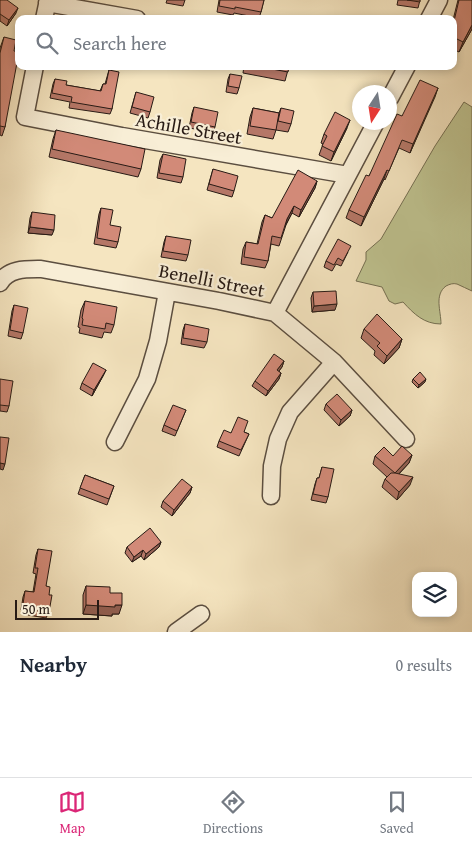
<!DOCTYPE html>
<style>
body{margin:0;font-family:"Gentium Book Plus",serif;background:#f6f6f7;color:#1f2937}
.controls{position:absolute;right:15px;bottom:15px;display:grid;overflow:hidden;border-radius:10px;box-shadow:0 2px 8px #0003}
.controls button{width:45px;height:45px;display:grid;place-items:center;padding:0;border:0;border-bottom:1px solid #e0e1e3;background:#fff;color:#1f2937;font:25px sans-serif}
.compass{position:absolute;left:352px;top:85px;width:45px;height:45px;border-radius:50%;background:#fff;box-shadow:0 2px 8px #0003;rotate:192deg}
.scale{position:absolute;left:15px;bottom:12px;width:84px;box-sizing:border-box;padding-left:5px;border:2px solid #281b15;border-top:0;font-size:14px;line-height:18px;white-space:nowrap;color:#281b15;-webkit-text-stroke:4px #f8eed6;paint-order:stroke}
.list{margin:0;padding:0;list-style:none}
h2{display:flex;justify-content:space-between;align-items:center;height:65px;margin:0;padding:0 20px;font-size:21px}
h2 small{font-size:16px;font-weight:400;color:#747a83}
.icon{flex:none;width:28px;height:28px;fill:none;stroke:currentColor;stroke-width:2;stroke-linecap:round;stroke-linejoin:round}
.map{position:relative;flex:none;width:472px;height:632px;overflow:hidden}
.search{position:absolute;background:#fff;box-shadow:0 2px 8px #0003;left:15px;right:15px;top:15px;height:55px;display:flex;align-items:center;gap:12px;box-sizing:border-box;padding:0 18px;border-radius:10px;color:#747a83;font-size:19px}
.sheet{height:145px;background:#fff}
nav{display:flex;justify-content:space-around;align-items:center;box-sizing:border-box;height:70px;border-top:1px solid #e0e1e3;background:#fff;font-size:14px;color:#747a83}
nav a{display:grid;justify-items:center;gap:2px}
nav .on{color:#db2777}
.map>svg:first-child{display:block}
</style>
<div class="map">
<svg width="472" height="632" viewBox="0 0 472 632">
<rect width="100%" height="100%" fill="#f5e5c0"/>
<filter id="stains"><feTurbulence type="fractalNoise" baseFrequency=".004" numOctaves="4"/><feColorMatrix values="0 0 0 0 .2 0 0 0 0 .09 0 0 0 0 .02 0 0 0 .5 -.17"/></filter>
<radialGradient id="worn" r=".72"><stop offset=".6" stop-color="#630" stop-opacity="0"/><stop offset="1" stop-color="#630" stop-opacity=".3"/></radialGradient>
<path fill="#bfc390" stroke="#746f52" d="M464,102L472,107V291C467,289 462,286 457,284C453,283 450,284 446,286C434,295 441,311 441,324C424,324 414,314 403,302L395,304L389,301L382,287L356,281L366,260V252L381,239L435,146Z"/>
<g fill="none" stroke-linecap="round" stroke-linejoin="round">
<g stroke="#5b4e40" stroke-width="19">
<path id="minor" d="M47,3L137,19
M44,19L48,0
M429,19L439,0
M35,66L25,117L122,136L348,175
M390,98L407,66
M0,283C8,268 27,269 41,269L219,301L275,313L334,362L406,439
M275,313L376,122
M115,442L147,379L158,341L167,292
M271,496L272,466L278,439L290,412L334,362
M176,632L201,614"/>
</g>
<use href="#minor" stroke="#f8eed6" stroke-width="16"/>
</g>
<path fill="#b57767" stroke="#281b15" d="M0,0L16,13L7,26L0,21Z
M167,0H185L183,6L166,3Z
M219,0H264L261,12L259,18L234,13L233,15L217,12Z
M398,0H420L418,8L397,5Z
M458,0H472V29L459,52L453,49V20Z
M4,37L14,51L5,127L2,136L0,135V48Z
M156,66H171L170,69Z
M244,66H289L285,81L243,73Z
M109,70L112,109L110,114L69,108L70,102L50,98L53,84L55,79L66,85L100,91L103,84H105Z
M230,74L239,88L237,94L226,92L228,79Z
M438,88L410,153L399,148L385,180L384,179L361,226L346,218L349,210L369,176L402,116Z
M136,92L150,112L148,118L130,113Z
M194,107L215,127L213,132L189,128L192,113Z
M253,108L279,113L281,108L291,124L288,132L276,130L273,139L247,134L250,117Z
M347,128L331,161L319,155L323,144L321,143L324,134Z
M56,130L141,169L138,177L49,157L53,139Z
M163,154L183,177L181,183L157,178L160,160Z
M213,169L234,191L232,197L207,190Z
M317,181L315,188L299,217L292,213L286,225L279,246L271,244L268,261L265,268L241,264L243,249L246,242L257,244L262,222L265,215L272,218Z
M101,208L118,242L116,248L94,244L99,214Z
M32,212L52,235L28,233L30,218Z
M166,236L188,255L186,261L161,257L164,242Z
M348,252L341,266L336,264L332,271L324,267L326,261Z
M313,292L335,310L312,312L311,298Z
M85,301L114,325L111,333L104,332L102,338L79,333L80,328L78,327L81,310Z
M14,305L23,333L21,339L8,336L12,311Z
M185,324L207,342L204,348L181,344L183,330Z
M364,329L402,339L399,348L384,364L374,355L375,351L361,338Z
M284,361L282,367L279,371L281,373L279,379L266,396L252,386L255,381Z
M106,370L103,376L92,396L80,389L82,383Z
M0,379L9,406L7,412L0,411Z
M413,379L425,382L418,388L412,382Z
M326,404L352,410L350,416L339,426L324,410Z
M186,410L175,436L162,431L164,425Z
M244,432L249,434L239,456L217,447L219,441L231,433Z
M412,455L409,463L399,474L410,485L397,500L382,487L385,479L387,477L373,464L375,456Z
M322,467L328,497L326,503L311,500L315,484L317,478H319Z
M85,475L114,486L107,505L78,494Z
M192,487L190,493L172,516L161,507L163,501Z
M161,542L159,547L144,560L141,556L132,562L125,553L127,547Z
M38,549L46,586L49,595V612L46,618L28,615L29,611L21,610L23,597L25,591L33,592L36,574L33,573L36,555Z
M86,586L110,593L119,614H112V616L83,614V595Z"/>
<path fill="#936154" stroke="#281b15" d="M18,8L16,13L7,26L9,20Z
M472,25V29L459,52L463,42Z
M438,88L435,97L410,153L413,144Z
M350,120L347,128L331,161L334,152Z
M387,170L384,179L361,226L364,217Z
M317,181L315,188L299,217L301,210Z
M294,206L292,213L285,226L287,219Z
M30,227L54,230L52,235L28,233Z
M337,304L335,310L312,312L314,306Z
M402,339L399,348L384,364L387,356Z
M284,361L282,367L275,376L277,370Z
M106,370L103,376L92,396L94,390Z
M281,373L279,379L266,396L268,391Z
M426,379L425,382L418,388L419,385Z
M352,410L350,416L339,426L341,420Z
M412,455L409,463L392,481L395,473Z
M0,463L5,464L3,470L0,469Z
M413,477L410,485L397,500L399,492Z
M192,487L190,493L172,516L174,510Z
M161,542L159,547L144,560L146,554Z
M143,550L141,556L132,562L134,557Z
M86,605H122L119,614H112V616L83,614Z"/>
<path fill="#d28a78" stroke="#281b15" d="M0,0H7L18,8L9,20L0,14Z
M220,0H264L261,12L235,7V9L219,6Z
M407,0H420V2Z
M459,0H472V25L463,42L453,37V20L454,21Z
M370,16L386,19H369Z
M4,37L16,40L14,51L19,52L5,127L0,126V53Z
M256,66H289L288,72Z
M109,70L119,72L112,109L71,102L72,97L52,93L55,79L67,81L66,85L101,91L103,84H106Z
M230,74L242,76L239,88L228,86Z
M420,80L438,88L413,144L402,140L389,171L387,170L364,217L349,210L366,175L369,176L397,114L402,116Z
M136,92L154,97L150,112L132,107Z
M194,107L218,112L215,127L191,122Z
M253,108L279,113L276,130L250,126Z
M281,108L294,111L291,124L278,121Z
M335,112L350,120L334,152L322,146L327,136L324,134Z
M56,130L145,149L141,169L52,149Z
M163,154L186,159L183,177L159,173Z
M213,169L238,176L234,191L209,184Z
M298,170L317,181L301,210L294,206L287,219L281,238L272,236L268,261L244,257L246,242L258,244L265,215L272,218Z
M101,208L113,210L110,225L121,227L118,242L97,238Z
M32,212L55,215L54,230L30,227Z
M166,236L191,240L188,255L163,251Z
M338,239L351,246L343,261L338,258L334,265L326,261Z
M336,291L337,304L314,306L313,292Z
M85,301L117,307L114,325L106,323L105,329L82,325L83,319L82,318Z
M14,305L28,308L23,333L10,330Z
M377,314L402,339L387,356L377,346L380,343L364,329Z
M185,324L209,329L207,342L183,338Z
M274,354L284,361L277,370L281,373L268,391L255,381Z
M93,363L106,370L94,390L82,383Z
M420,372L426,379L419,385L413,379Z
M0,379L13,381L9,406L0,405Z
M337,394L352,410L341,420L326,404Z
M173,405L186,410L177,431L164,425Z
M238,417L248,421L244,432L249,434L241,450L219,441L224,430L231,433Z
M0,437L9,438L5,464L0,463Z
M402,446L412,455L395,473L413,477L399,492L385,479L391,473H395L375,456L384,447L393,456Z
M322,467L334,469L328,497L313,494L317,478H319Z
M85,475L114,486L109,499L80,488Z
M182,479L192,487L174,510L163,501Z
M150,528L161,542L146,554L143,550L134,557L127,547Z
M38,549L52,551L46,586L50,587L49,595H52L49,612L31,609V605L23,604L25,591L34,592L38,568H35Z
M86,586L110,587V593H122V605H115V607L86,605Z"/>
<g text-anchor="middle" stroke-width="4.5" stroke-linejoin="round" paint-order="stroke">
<g font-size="19" fill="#281b15" stroke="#f8eed6">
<text transform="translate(189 128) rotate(10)" y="7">Achille Street</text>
<text transform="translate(212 280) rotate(11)" y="7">Benelli Street</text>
</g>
</g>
<rect width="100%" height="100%" filter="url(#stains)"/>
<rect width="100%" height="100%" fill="url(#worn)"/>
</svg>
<div class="controls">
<button><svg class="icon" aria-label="layers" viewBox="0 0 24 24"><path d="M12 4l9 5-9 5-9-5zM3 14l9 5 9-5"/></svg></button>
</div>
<svg class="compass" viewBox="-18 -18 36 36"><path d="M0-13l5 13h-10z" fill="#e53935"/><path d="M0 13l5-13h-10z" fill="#747a83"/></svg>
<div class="scale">50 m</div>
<div class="search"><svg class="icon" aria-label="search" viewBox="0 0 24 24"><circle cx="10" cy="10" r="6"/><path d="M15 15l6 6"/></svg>Search here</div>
</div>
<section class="sheet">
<h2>Nearby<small>0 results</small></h2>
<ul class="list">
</ul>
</section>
<nav>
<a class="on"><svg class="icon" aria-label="map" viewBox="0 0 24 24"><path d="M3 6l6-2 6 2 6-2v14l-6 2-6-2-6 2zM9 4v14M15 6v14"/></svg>Map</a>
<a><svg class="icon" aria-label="directions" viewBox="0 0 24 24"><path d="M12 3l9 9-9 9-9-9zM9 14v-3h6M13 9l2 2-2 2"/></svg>Directions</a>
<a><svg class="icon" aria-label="saved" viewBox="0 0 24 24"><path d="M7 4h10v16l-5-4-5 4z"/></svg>Saved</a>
</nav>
